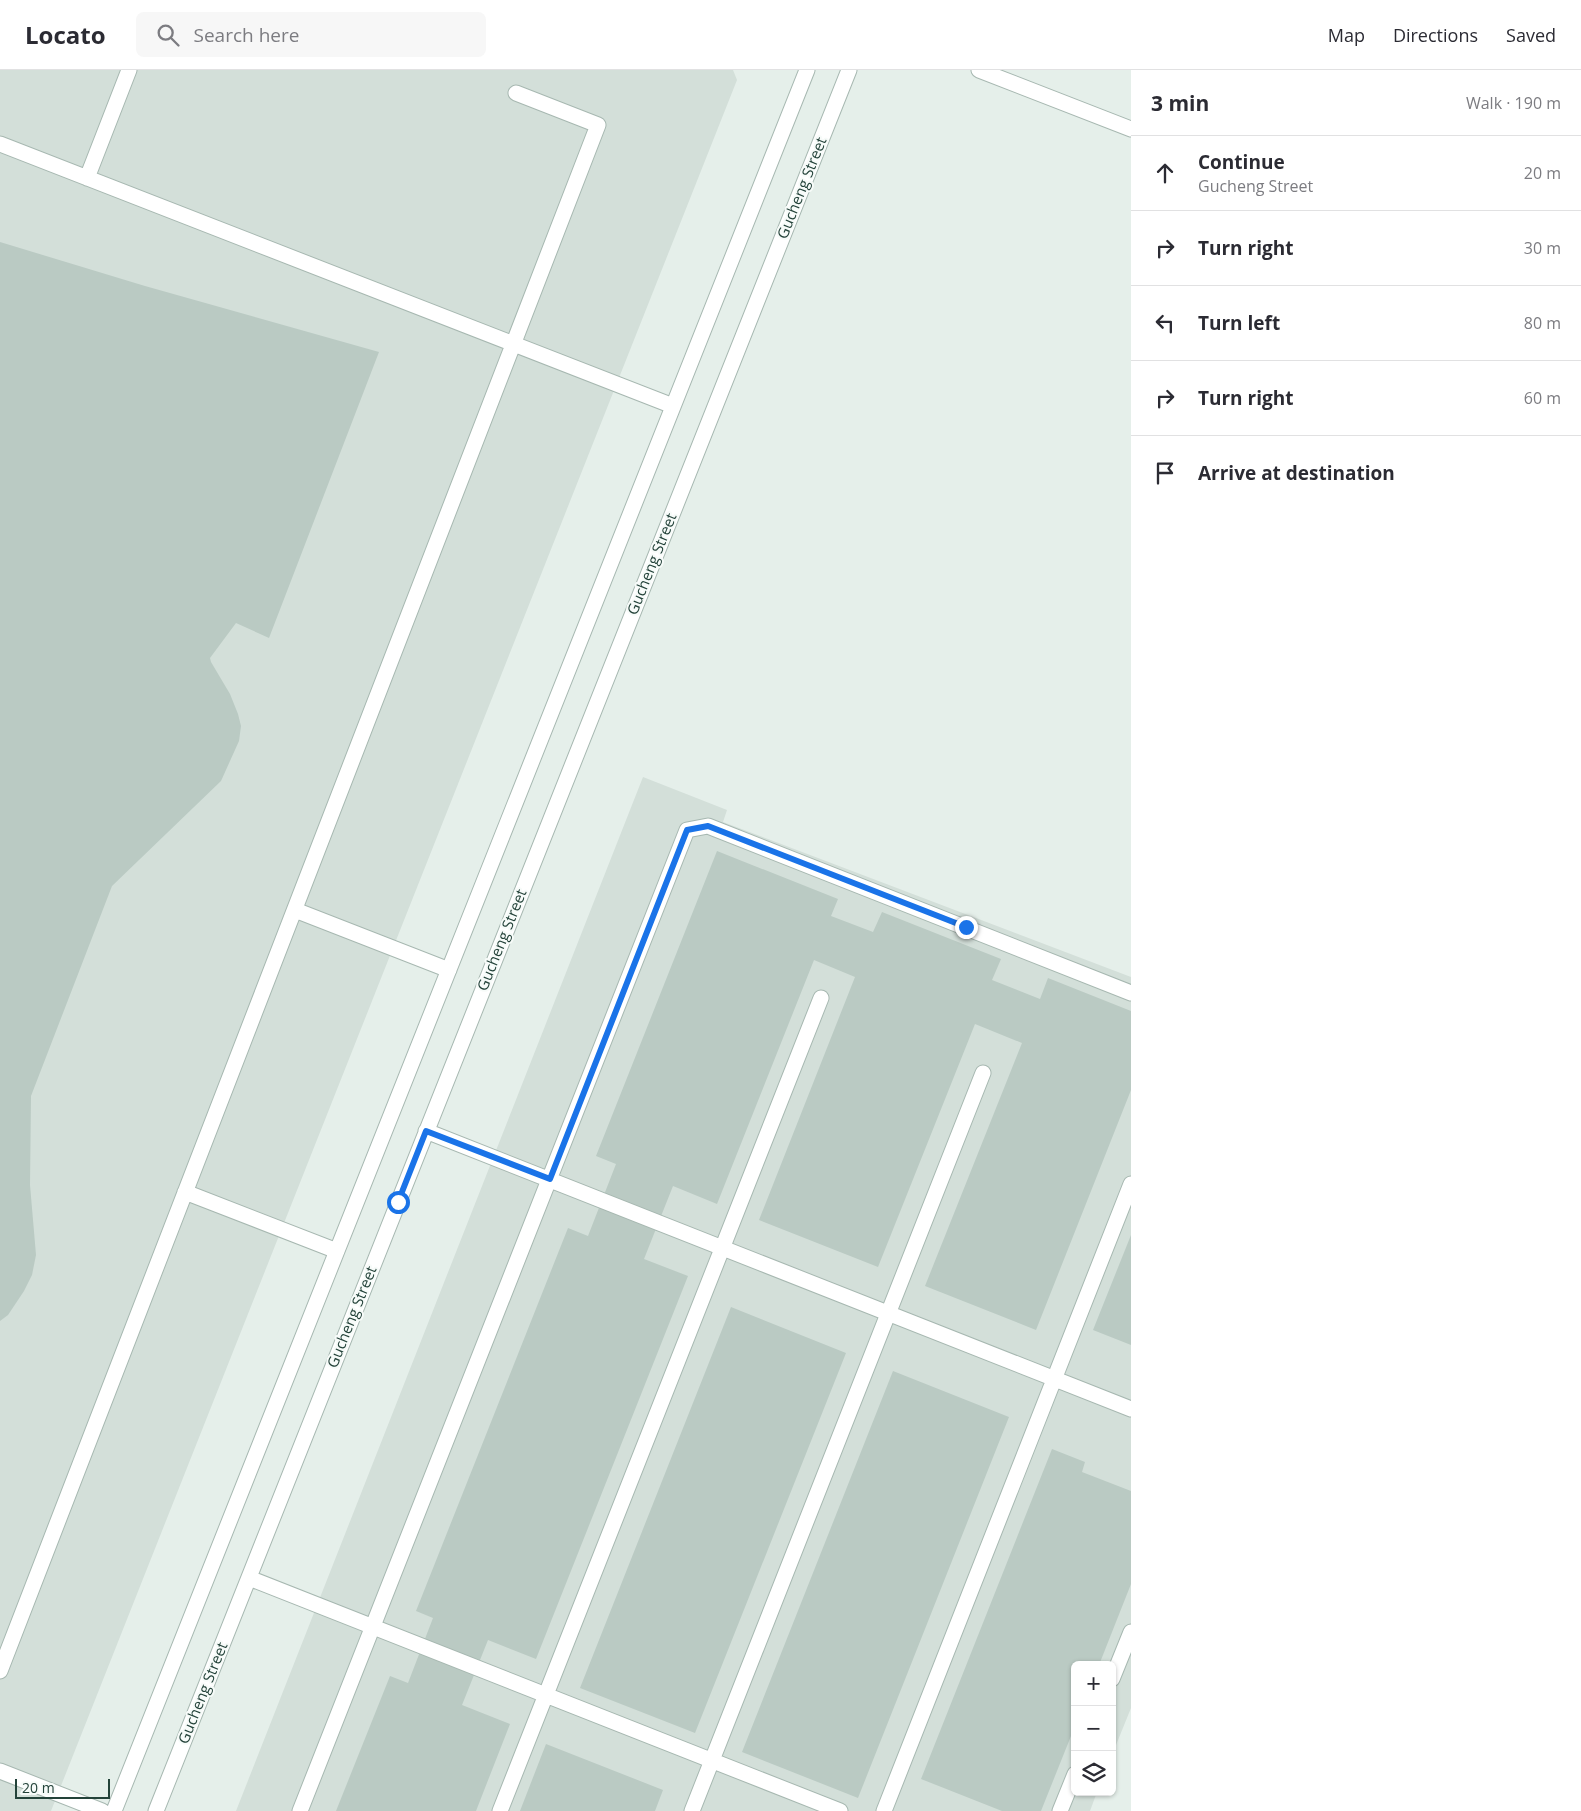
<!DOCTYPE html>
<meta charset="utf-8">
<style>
body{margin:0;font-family:"Open Sans",sans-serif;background:#f7f7f7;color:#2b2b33}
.controls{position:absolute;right:15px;bottom:15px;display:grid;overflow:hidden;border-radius:8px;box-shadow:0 1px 4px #0004}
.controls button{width:45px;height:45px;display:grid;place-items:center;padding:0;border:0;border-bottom:1px solid #e1e1e2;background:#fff;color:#2b2b33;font:25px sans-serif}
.scale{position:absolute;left:15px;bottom:12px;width:95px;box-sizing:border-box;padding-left:5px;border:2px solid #234239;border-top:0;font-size:14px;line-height:18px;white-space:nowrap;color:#234239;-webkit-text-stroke:4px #f7fbf9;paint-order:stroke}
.stop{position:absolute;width:15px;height:15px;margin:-11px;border:4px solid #1a73e8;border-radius:50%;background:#fff}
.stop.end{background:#1a73e8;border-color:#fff;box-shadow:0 1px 5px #0008}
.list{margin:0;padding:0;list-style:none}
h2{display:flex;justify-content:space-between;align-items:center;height:65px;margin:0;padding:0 20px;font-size:21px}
h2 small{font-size:16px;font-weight:400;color:#7c7c81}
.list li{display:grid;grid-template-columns:32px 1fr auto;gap:15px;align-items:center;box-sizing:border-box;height:75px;padding:0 20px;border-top:1px solid #e1e1e2}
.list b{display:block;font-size:19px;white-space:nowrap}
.list p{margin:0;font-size:16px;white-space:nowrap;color:#7c7c81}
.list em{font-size:16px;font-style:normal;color:#7c7c81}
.icon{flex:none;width:28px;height:28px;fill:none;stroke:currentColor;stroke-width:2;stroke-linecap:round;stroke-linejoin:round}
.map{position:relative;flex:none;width:1131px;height:1741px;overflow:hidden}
header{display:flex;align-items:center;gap:30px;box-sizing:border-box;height:70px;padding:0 25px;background:#fff;border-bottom:1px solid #e1e1e2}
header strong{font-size:24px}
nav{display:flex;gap:28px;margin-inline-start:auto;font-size:18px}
.search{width:350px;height:45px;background:#f7f7f7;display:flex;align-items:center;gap:12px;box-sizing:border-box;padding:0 18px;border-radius:8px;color:#7c7c81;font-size:19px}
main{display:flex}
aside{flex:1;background:#fff}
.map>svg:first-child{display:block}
</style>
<header>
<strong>Locato</strong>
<div class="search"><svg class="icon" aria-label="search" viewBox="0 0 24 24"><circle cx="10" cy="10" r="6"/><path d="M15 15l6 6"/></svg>Search here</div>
<nav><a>Map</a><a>Directions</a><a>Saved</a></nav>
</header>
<main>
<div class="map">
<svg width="1131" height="1741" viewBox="0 0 1131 1741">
<rect width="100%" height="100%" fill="#e5efea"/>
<path fill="#d3dfd9" d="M0,0H733L737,10L51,1741H0Z
M643,707L727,740L723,752L1131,907V1638L1112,1685V1595H1075V1722H1097L1090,1741H236Z"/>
<path fill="#bacac3" d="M0,172L145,216L379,282L269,568L236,553L210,588L211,592L230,624L238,644L241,656L239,671L221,711L112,816L31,1026L30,1115L36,1185L32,1205L24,1221L8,1245L0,1251Z
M717,781L838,829L831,846L873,862L882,842L1001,889L992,910L1040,929L1048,908L1131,941V1020L1036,1260L925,1216L1022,973L975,954L878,1197L759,1150L855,907L814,890L717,1134L673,1116L644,1189L688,1206L536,1589L488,1570L462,1635L510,1654L476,1741H336L390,1606L408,1613L433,1548L416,1541L568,1158L588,1166L616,1094L596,1086Z
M1131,1165V1275L1093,1260Z
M731,1237L846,1283L695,1663L580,1618Z
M893,1301L1009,1347L858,1728L742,1682Z
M1052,1379L1085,1392L1082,1402L1131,1421V1514L1099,1595H1075V1656L1041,1741H1002L921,1709Z
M546,1674L663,1720L655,1741H520Z"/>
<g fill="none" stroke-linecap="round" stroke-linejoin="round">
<g stroke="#a7b8b1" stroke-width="17">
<path id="minor" d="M979,0L1131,59
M0,74L673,336
M87,108L129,0
M295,840L449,900
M426,1061L1131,1339
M185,1122L337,1181
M249,1508L840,1741
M0,1601L598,55L516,23
M1112,1609L1131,1562
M0,1701L102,1741
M114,1741L807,0
M156,1741L849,0
M300,1741L687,760L708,756L1131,923
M500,1741L821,928
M692,1741L983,1003
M884,1741L1131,1114
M1060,1741L1075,1704"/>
</g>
<use href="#minor" stroke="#fff" stroke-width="15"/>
</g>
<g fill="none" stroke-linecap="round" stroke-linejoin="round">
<path stroke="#1a73e8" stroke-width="6" d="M398,1132L426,1061L550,1109L687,760L708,756L966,857"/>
</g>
<g text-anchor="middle" stroke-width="4" stroke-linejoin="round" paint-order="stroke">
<g font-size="15" fill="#234239" stroke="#f7fbf9">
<text transform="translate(802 118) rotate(-68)" y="5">Gucheng Street</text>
<text transform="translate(652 494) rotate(-68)" y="5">Gucheng Street</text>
<text transform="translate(502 870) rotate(-68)" y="5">Gucheng Street</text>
<text transform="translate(352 1247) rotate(-68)" y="5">Gucheng Street</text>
<text transform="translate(203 1623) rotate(-68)" y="5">Gucheng Street</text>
</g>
</g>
</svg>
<div class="controls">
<button>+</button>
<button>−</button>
<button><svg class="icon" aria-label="layers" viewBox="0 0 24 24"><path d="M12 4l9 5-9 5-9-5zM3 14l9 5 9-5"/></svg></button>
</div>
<div class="scale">20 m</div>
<div class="stop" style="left:398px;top:1132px"></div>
<div class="stop end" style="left:966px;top:857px"></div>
</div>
<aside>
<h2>3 min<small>Walk · 190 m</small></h2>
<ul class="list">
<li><svg class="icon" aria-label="ahead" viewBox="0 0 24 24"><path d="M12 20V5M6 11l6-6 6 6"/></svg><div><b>Continue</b><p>Gucheng Street</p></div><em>20 m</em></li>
<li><svg class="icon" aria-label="right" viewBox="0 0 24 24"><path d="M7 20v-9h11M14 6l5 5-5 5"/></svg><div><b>Turn right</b></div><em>30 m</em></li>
<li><svg class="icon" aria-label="left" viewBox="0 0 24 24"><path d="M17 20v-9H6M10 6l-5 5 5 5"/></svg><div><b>Turn left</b></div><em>80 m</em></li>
<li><svg class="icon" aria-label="right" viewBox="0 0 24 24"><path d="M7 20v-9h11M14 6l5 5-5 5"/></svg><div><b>Turn right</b></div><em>60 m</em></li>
<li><svg class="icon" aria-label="arrive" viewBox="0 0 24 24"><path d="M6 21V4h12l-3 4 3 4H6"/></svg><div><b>Arrive at destination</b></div></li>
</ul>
</aside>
</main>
